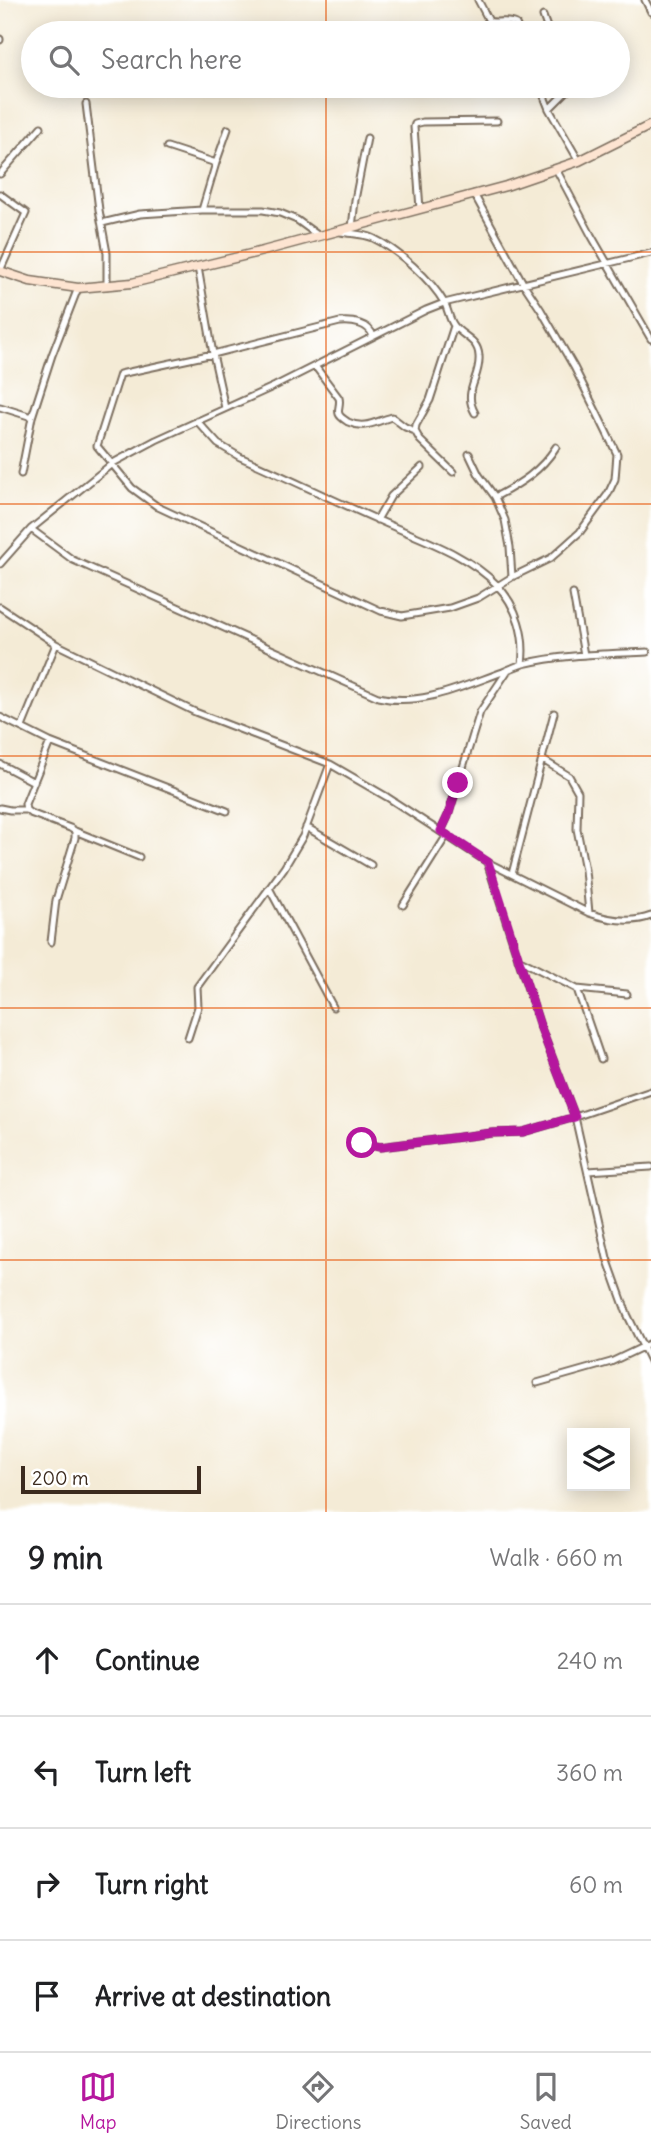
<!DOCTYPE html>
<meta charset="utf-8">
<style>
body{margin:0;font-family:Delius,sans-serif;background:#f6f6f6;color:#202124}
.controls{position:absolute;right:21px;bottom:21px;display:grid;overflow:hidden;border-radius:0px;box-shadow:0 4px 18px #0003}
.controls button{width:63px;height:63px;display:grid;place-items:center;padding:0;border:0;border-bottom:2px solid #e0e0e0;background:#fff;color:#202124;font:35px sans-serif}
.scale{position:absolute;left:21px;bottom:18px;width:180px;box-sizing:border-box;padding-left:7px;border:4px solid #3b2a1e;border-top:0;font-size:19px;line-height:24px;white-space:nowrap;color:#3b2a1e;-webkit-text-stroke:5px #fff;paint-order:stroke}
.stop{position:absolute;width:21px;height:21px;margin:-16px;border:5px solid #b5179e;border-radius:50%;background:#fff}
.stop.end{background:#b5179e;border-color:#fff;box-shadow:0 2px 7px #0008}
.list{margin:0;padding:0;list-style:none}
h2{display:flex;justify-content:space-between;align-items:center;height:91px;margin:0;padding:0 28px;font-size:30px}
h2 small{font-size:23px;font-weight:400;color:#757577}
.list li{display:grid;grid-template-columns:46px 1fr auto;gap:21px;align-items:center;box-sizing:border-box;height:112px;padding:0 28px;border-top:2px solid #e0e0e0}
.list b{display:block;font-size:26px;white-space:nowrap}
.list em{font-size:23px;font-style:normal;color:#757577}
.icon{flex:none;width:38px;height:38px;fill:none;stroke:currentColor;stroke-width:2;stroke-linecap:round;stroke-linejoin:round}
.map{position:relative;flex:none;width:651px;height:1512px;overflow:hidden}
.search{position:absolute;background:#fff;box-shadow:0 4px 18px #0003;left:21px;right:21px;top:21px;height:77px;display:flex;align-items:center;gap:18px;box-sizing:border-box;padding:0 24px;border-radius:38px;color:#757577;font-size:26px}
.sheet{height:539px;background:#fff}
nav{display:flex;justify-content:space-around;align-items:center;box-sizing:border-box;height:98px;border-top:2px solid #e0e0e0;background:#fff;font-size:19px;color:#757577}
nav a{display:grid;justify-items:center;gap:4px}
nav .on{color:#b5179e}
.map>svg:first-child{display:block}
</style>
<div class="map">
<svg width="651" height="1512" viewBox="0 0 651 1512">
<rect width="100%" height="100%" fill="#fff"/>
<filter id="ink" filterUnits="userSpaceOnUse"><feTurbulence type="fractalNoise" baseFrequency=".0143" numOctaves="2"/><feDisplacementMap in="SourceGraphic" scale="14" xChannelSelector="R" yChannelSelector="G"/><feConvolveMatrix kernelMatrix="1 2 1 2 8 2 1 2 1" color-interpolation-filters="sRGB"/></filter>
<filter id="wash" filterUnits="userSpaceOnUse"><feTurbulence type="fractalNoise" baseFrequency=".00686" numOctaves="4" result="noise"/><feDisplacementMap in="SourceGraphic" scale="28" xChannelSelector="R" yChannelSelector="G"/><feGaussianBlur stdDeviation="1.57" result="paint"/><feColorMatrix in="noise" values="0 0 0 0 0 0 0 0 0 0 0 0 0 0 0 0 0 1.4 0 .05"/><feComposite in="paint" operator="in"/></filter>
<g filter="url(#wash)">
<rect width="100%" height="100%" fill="#f4ebd6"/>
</g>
<g filter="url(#ink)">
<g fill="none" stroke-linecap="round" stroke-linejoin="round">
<g stroke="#7c6e5e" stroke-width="9">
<path id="street" d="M478,0L489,21C498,24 507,19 516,24L520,33
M645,0L651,12
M543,16L549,33
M0,40V39
M540,86L549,109
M572,86L549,109L579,161
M86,104L99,210L107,253V286
M167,147L216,163
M556,169L591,235L651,339
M0,174L41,127
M0,194L26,213L0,271
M420,209L414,127L415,124L423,122L497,121
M202,210L216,163L228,129
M102,223L140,214L202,210H263L280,213L297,220L319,236
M352,228L355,200L367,138
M341,232C351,234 364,234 373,238C398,250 431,279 445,304C448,310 449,318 453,324C460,336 478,338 479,356C481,378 462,391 475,413
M198,267L213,354L225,408
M373,336C369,323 352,321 340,322L213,354L120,374L97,446L132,488L158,507L381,611L402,616L450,608L478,598L512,577L551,558L580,532L608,494L615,479L617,454L596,411L574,367L541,310L523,283L474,194
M315,366L339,398C341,404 337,409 339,414C340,417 345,420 348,422C365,430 376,421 392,417L405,427L415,431
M0,407L32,417
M197,421L218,444L240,457C285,477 331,499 376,519C417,538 465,552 497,585C517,606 526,636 522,664
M469,454L479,475L495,497L505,520L510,547L512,577
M453,472L420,440L415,431L416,425L430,400L454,326
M21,474L32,417L52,355L78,288
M495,497C520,484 541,471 556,447
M377,520L391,496L422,467
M31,529L73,560L378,697C421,707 463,686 503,672C510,669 516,666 523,664C562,654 607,654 647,652
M0,564L31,529L113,463L156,440L275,386L426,310L444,303L651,253
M573,594L584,655
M0,607L56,644L195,712L330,764L387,797L487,862L589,913C609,920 630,924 651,916
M0,717L50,742L227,811
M22,727L56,644
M50,742L25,804L26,810L30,813L70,828L75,831V838L56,900L51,942
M543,760L569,776L578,792L577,829L585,870L589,913
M0,764L34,782
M0,808L10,810H26
M306,827L371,865
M75,831L139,857
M441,831L448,816L480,712L508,670
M487,862L539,1023L575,1117L607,1258L627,1314L651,1363
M512,874L554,713
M269,888L333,1007
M403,905L447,835
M518,959L577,989L627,994
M577,989L601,1059
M188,1038L198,1007L197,987L284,868L303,836L330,764
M362,1143L380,1147L492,1133L523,1132L575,1117L651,1091
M588,1171L651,1167
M537,1383L611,1362L651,1343"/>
</g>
<g stroke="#7c6e5e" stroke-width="11">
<path id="secondary" d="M0,271L30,281L78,288L132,283L263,251L506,186L579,161L651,125"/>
</g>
<use href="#street" stroke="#fff" stroke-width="5"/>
<use href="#secondary" stroke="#fde4d1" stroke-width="8"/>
</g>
</g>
<g fill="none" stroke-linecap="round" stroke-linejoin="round" filter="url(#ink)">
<path stroke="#b5179e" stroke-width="9" d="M362,1143L380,1147L492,1133L523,1132L575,1117L539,1023L488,862L441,831L448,816L458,783"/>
</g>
<path fill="none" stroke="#e8590c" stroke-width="2" stroke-opacity="0.55" d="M326,0V33M326,86V1512M0,252H651M0,504H651M0,756H651M0,1008H651M0,1260H651"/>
</svg>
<div class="controls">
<button><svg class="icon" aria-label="layers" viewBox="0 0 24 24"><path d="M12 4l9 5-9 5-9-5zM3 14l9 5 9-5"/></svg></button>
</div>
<div class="scale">200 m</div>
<div class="stop" style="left:362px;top:1143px"></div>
<div class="stop end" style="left:458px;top:783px"></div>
<div class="search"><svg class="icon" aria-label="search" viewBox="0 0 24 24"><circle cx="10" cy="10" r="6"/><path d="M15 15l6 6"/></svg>Search here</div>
</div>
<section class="sheet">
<h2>9 min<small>Walk · 660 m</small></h2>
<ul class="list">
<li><svg class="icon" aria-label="ahead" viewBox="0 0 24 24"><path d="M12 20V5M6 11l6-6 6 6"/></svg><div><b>Continue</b></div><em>240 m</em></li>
<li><svg class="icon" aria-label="left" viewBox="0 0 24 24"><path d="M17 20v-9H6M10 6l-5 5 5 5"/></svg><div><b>Turn left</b></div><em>360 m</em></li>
<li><svg class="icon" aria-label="right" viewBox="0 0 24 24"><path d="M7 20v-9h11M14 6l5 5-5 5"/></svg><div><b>Turn right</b></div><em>60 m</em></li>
<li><svg class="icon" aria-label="arrive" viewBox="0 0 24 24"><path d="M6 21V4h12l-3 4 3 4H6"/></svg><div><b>Arrive at destination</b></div></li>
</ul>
</section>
<nav>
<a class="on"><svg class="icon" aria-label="map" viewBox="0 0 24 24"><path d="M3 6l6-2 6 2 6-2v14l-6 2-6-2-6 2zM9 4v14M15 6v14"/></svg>Map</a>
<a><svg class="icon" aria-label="directions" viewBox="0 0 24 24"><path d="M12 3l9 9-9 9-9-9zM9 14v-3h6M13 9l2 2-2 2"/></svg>Directions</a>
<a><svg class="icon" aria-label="saved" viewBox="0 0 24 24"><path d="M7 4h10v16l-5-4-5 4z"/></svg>Saved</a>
</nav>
